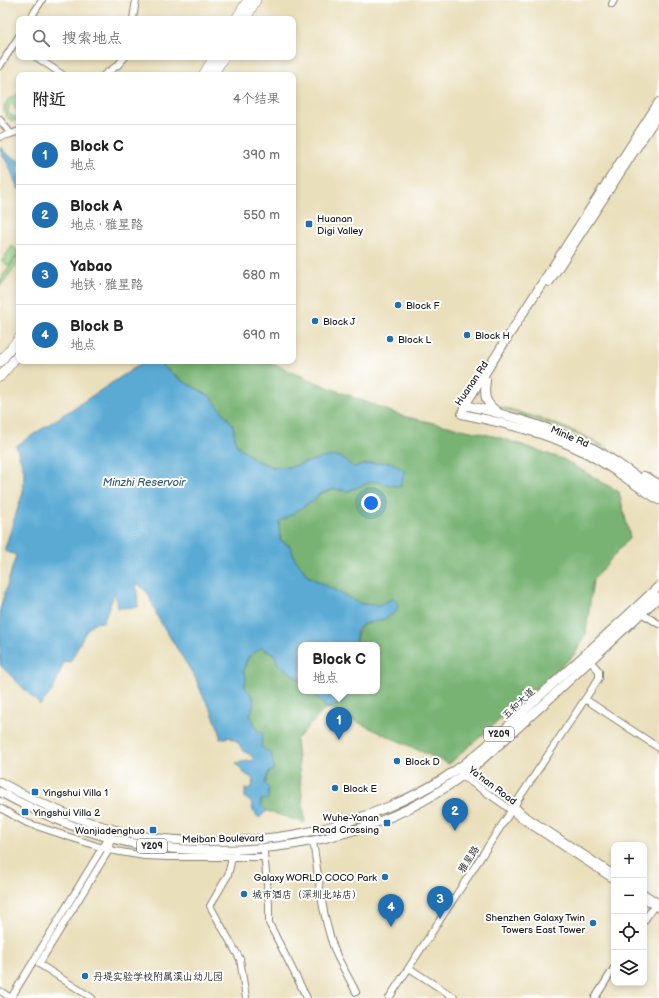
<!DOCTYPE html>
<html lang="zh">
<meta charset="utf-8">
<style>
body{margin:0;font-family:"Balsamiq Sans","LXGW WenKai TC",sans-serif;background:#f2f2f2;color:#222}
.controls{position:absolute;right:12px;bottom:12px;display:grid;overflow:hidden;border-radius:8px;box-shadow:0 2px 6px #0003}
.controls button{width:36px;height:36px;display:grid;place-items:center;padding:0;border:0;border-bottom:1px solid #e0e0e0;background:#fff;color:#222;font:20px sans-serif}
.you{position:absolute;left:371px;top:503px;width:14px;height:14px;margin:-10px;border:3px solid #fff;border-radius:50%;background:#1a73e8;box-shadow:0 0 0 6px #1a73e833}
.badge{display:grid;place-items:center;width:26px;height:26px;border-radius:50%;background:#1f6fb2;color:#fff;font-size:13px;font-weight:700}
.pin{position:absolute;translate:-50% -33px;filter:drop-shadow(0 1px 2px #0008)}
.pin::after{content:'';position:absolute;top:21px;width:14px;height:12px;background:inherit;clip-path:polygon(0 0,100% 0,50% 100%)}
.popup{position:absolute;left:298px;top:642px;width:82px;height:52px;box-sizing:border-box;display:grid;place-content:center;border-radius:8px;background:#fff;filter:drop-shadow(0 1px 3px #0005);font-size:13px;white-space:nowrap;color:#767676}
.popup b{font-size:15px;color:#222}
.popup::after{content:'';position:absolute;left:50%;top:100%;margin-left:-8px;border:8px solid transparent;border-top-color:#fff}
.list{margin:0;padding:0;list-style:none}
h2{display:flex;justify-content:space-between;align-items:center;height:52px;margin:0;padding:0 16px;font-size:17px}
h2 small{font-size:13px;font-weight:400;color:#767676}
.list li{display:grid;grid-template-columns:26px 1fr auto;gap:12px;align-items:center;box-sizing:border-box;height:60px;padding:0 16px;border-top:1px solid #e0e0e0}
.list b{display:block;font-size:15px;white-space:nowrap}
.list p{margin:0;font-size:13px;white-space:nowrap;color:#767676}
.list em{font-size:13px;font-style:normal;color:#767676}
.icon{flex:none;width:22px;height:22px;fill:none;stroke:currentColor;stroke-width:2;stroke-linecap:round;stroke-linejoin:round}
.map{position:relative;flex:none;width:659px;height:998px;overflow:hidden}
.search{position:absolute;background:#fff;box-shadow:0 2px 6px #0003;left:16px;top:16px;width:280px;height:44px;display:flex;align-items:center;gap:10px;box-sizing:border-box;padding:0 14px;border-radius:8px;color:#767676;font-size:15px}
.panel{position:absolute;background:#fff;box-shadow:0 2px 6px #0003;left:16px;top:72px;width:280px;height:292px;border-radius:8px}
.map>svg:first-child{display:block}
</style>
<div class="map">
<svg width="659" height="998" viewBox="0 0 659 998">
<rect width="100%" height="100%" fill="#fff"/>
<filter id="ink" filterUnits="userSpaceOnUse"><feTurbulence type="fractalNoise" baseFrequency=".025" numOctaves="2"/><feDisplacementMap in="SourceGraphic" scale="8" xChannelSelector="R" yChannelSelector="G"/><feConvolveMatrix kernelMatrix="1 2 1 2 8 2 1 2 1" color-interpolation-filters="sRGB"/></filter>
<filter id="wash" filterUnits="userSpaceOnUse"><feTurbulence type="fractalNoise" baseFrequency=".012" numOctaves="4" result="noise"/><feDisplacementMap in="SourceGraphic" scale="16" xChannelSelector="R" yChannelSelector="G"/><feGaussianBlur stdDeviation="0.9" result="paint"/><feColorMatrix in="noise" values="0 0 0 0 0 0 0 0 0 0 0 0 0 0 0 0 0 1.4 0 .05"/><feComposite in="paint" operator="in"/></filter>
<g filter="url(#wash)">
<rect width="100%" height="100%" fill="#eadfbb"/>
<path fill="#95d186" stroke="#587651" d="M19,93V113L12,103C4,110 9,118 19,117V121L11,120L6,116C0,104 10,99 19,93Z
M12,246L19,252L9,266L2,261Z
M19,254V262L0,286V280Z
M499,406C541,418 585,432 621,457V458C584,433 540,420 498,408Z"/>
<path fill="#78b373" stroke="#4a6848" d="M156,361H267L325,386L402,416L498,437L563,459L619,492L630,537L593,580L586,633L575,654L449,764L326,708L296,740L305,823L267,811L261,805V800L268,798L265,784L268,773L261,747L258,731L250,715C255,702 256,698 245,688L246,676L243,671L248,657L261,648L273,653L278,664L301,681V691H313L326,708L341,704L352,691H377V645H355C359,621 363,624 385,619L393,599L378,605L361,604L308,576L295,559L290,546L280,540L279,522L313,501L319,494L335,489L348,491L373,481L400,487L372,463L354,467L321,458L291,467H272L255,460L236,444L233,425L210,396L181,380Z"/>
<path fill="#5aaad4" stroke="#3b6378" d="M0,147L7,154L19,161V190C14,182 12,173 8,164C5,158 0,153 0,147Z
M145,361H156L181,380L210,396L233,425L236,444L255,460L272,467H291L321,458L339,456L354,467L372,463L391,462L405,471L400,487L373,481L348,491L334,489L319,494L313,501L279,522L280,540L290,546L295,559L308,576L361,604L378,605L393,599L398,604L396,612L385,619L363,624L357,630L355,645H301V681L278,664L273,653L261,648L248,657L243,671L246,676L245,688C256,698 255,702 250,715L258,731L263,733L261,747L271,753L274,769L268,773L265,784L269,788L268,799L261,800V805L267,811L259,818L253,811L251,802L245,798V789L252,788L253,779L244,773L236,763L254,760L251,755L243,751L238,742L229,737L220,739V732L211,710L202,694L196,679L158,618L148,593L136,582L138,607L118,608L115,592L103,622L93,623L85,633L70,662L64,661L53,690L40,705L0,665V609L16,555L4,551L23,492L24,471L16,446Z
M313,691H352L341,704L326,708Z"/>
</g>
<g filter="url(#ink)">
<g fill="none" stroke-linecap="round" stroke-linejoin="round">
<g stroke="#837e6c" stroke-width="8">
<path id="minor" d="M612,4L614,0
M30,19L42,0
M133,19L136,0
M36,57L63,75
M0,66L19,36
M104,75L118,65L125,57
M0,120L11,134
M0,137L11,134L19,131
M641,613L659,624
M585,699L659,748
M459,768L462,776L503,804L520,818L614,880
M464,770L508,799L523,814L614,874
M514,806L599,678V671L590,661
M0,808L27,823L109,850L144,856L168,857H264
M313,841C319,879 322,920 337,956C343,968 350,980 356,992
M264,853L269,903V923L307,998
M232,858L228,875L210,906L240,959L246,998
M644,893L659,903
M644,899L659,909
M644,921L654,906
M409,968L455,998
M0,991L11,998
M11,998L102,848L110,837
M92,998L39,964L109,850L110,838
M389,998L511,811
M595,998L614,968"/>
</g>
<g stroke="#837e6c" stroke-width="10">
<path id="major" d="M549,282L659,113
M486,380C484,395 484,403 498,412
M465,405C504,414 545,425 581,442C609,455 634,475 659,492
M462,414L465,405L521,316L659,102
M462,414C504,423 547,433 584,452C611,466 634,485 659,500
M644,476L659,484
M0,782C44,807 92,826 141,836C164,840 187,841 209,841C274,842 331,831 390,806C409,798 427,789 444,778C480,755 511,723 542,694C581,658 621,622 659,586
M0,792C44,816 92,836 141,845C165,849 189,850 213,850C301,851 392,829 463,775C492,753 518,727 545,703C583,667 621,632 659,597"/>
</g>
<g stroke="#837e6c" stroke-width="10">
<path id="highway" d="M236,19L248,0
M246,19L256,0
M203,75L214,57
M213,75L224,57
M0,362L19,338
M0,377L19,354"/>
</g>
<use href="#minor" stroke="#fff" stroke-width="6"/>
<use href="#major" stroke="#fff" stroke-width="8"/>
<use href="#highway" stroke="#fff" stroke-width="9"/>
</g>
</g>
<g fill="#1f6fb2" stroke="#fff" stroke-width="1.5">
<rect x="305" y="220" width="8" height="8" rx="2"/>
<circle cx="398" cy="305" r="4"/>
<circle cx="315" cy="321" r="4"/>
<circle cx="467" cy="335" r="4"/>
<circle cx="390" cy="339" r="4"/>
<circle cx="397" cy="761" r="4"/>
<circle cx="335" cy="788" r="4"/>
<rect x="31" y="788" width="8" height="8" rx="2"/>
<rect x="21" y="808" width="8" height="8" rx="2"/>
<rect x="383" y="819" width="8" height="8" rx="2"/>
<rect x="149" y="826" width="8" height="8" rx="2"/>
<circle cx="385" cy="877" r="4"/>
<circle cx="244" cy="894" r="4"/>
<circle cx="593" cy="923" r="4"/>
<circle cx="85" cy="976" r="4"/>
</g>
<g text-anchor="middle" stroke-width="4" stroke-linejoin="round" paint-order="stroke">
<g fill="#fff" stroke="#606060" stroke-width="1">
<rect x="484" y="727" width="30" height="14" rx="3"/>
<rect x="137" y="839" width="30" height="14" rx="3"/>
</g>
<g font-size="9" font-weight="bold" fill="#1c1c1c">
<text x="499" y="737">Y209</text>
<text x="152" y="849">Y209</text>
</g>
<g font-size="10" fill="#1c1c1c" stroke="#fff" text-anchor="start">
<text x="317" y="222">Huanan<tspan x="317" dy="12">Digi Valley</tspan></text>
<text x="406" y="309">Block F</text>
<text x="323" y="325">Block J</text>
<text x="475" y="339">Block H</text>
<text x="398" y="343">Block L</text>
<text x="405" y="765">Block D</text>
<text x="343" y="792">Block E</text>
<text x="43" y="796">Yingshui Villa 1</text>
<text x="33" y="816">Yingshui Villa 2</text>
<text x="379" y="821" text-anchor="end">Wuhe-Yanan<tspan x="379" dy="12">Road Crossing</tspan></text>
<text x="145" y="834" text-anchor="end">Wanjiadenghuo</text>
<text x="377" y="881" text-anchor="end">Galaxy WORLD COCO Park</text>
<text x="252" y="898">城市酒店（深圳北站店）</text>
<text x="585" y="921" text-anchor="end">Shenzhen Galaxy Twin<tspan x="585" dy="12">Towers East Tower</tspan></text>
<text x="93" y="980">丹堤实验学校附属溪山幼儿园</text>
</g>
<g font-size="10" fill="#1c1c1c" stroke="#fff">
<text transform="translate(471 383) rotate(-56)" y="4">Huanan Rd</text>
<text transform="translate(570 436) rotate(23)" y="4">Minle Rd</text>
<text transform="translate(518 703) rotate(-43)" y="4">五和大道</text>
<text transform="translate(493 785) rotate(37)" y="4">Ya'nan Road</text>
<text transform="translate(223 838) rotate(-1)" y="4">Meiban Boulevard</text>
<text transform="translate(468 859) rotate(-57)" y="4">雅星路</text>
</g>
<g font-size="11" font-style="italic" fill="#385c6f" stroke="#fff">
<text x="144" y="486">Minzhi Reservoir</text>
</g>
</g>
</svg>
<div class="controls">
<button>+</button>
<button>−</button>
<button><svg class="icon" aria-label="locate" viewBox="0 0 24 24"><circle cx="12" cy="12" r="6"/><path d="M12 2v4M12 18v4M2 12h4M18 12h4"/></svg></button>
<button><svg class="icon" aria-label="layers" viewBox="0 0 24 24"><path d="M12 4l9 5-9 5-9-5zM3 14l9 5 9-5"/></svg></button>
</div>
<div class="you"></div>
<div class="pin badge" style="left:339px;top:740px">1</div>
<div class="popup"><b>Block C</b>地点</div>
<div class="pin badge" style="left:455px;top:831px">2</div>
<div class="pin badge" style="left:440px;top:919px">3</div>
<div class="pin badge" style="left:391px;top:927px">4</div>
<div class="search"><svg class="icon" aria-label="search" viewBox="0 0 24 24"><circle cx="10" cy="10" r="6"/><path d="M15 15l6 6"/></svg>搜索地点</div>
<section class="panel">
<h2>附近<small>4个结果</small></h2>
<ul class="list">
<li><span class="badge">1</span><div><b>Block C</b><p>地点</p></div><em>390 m</em></li>
<li><span class="badge">2</span><div><b>Block A</b><p>地点 · 雅星路</p></div><em>550 m</em></li>
<li><span class="badge">3</span><div><b>Yabao</b><p>地铁 · 雅星路</p></div><em>680 m</em></li>
<li><span class="badge">4</span><div><b>Block B</b><p>地点</p></div><em>690 m</em></li>
</ul>
</section>
</div>
